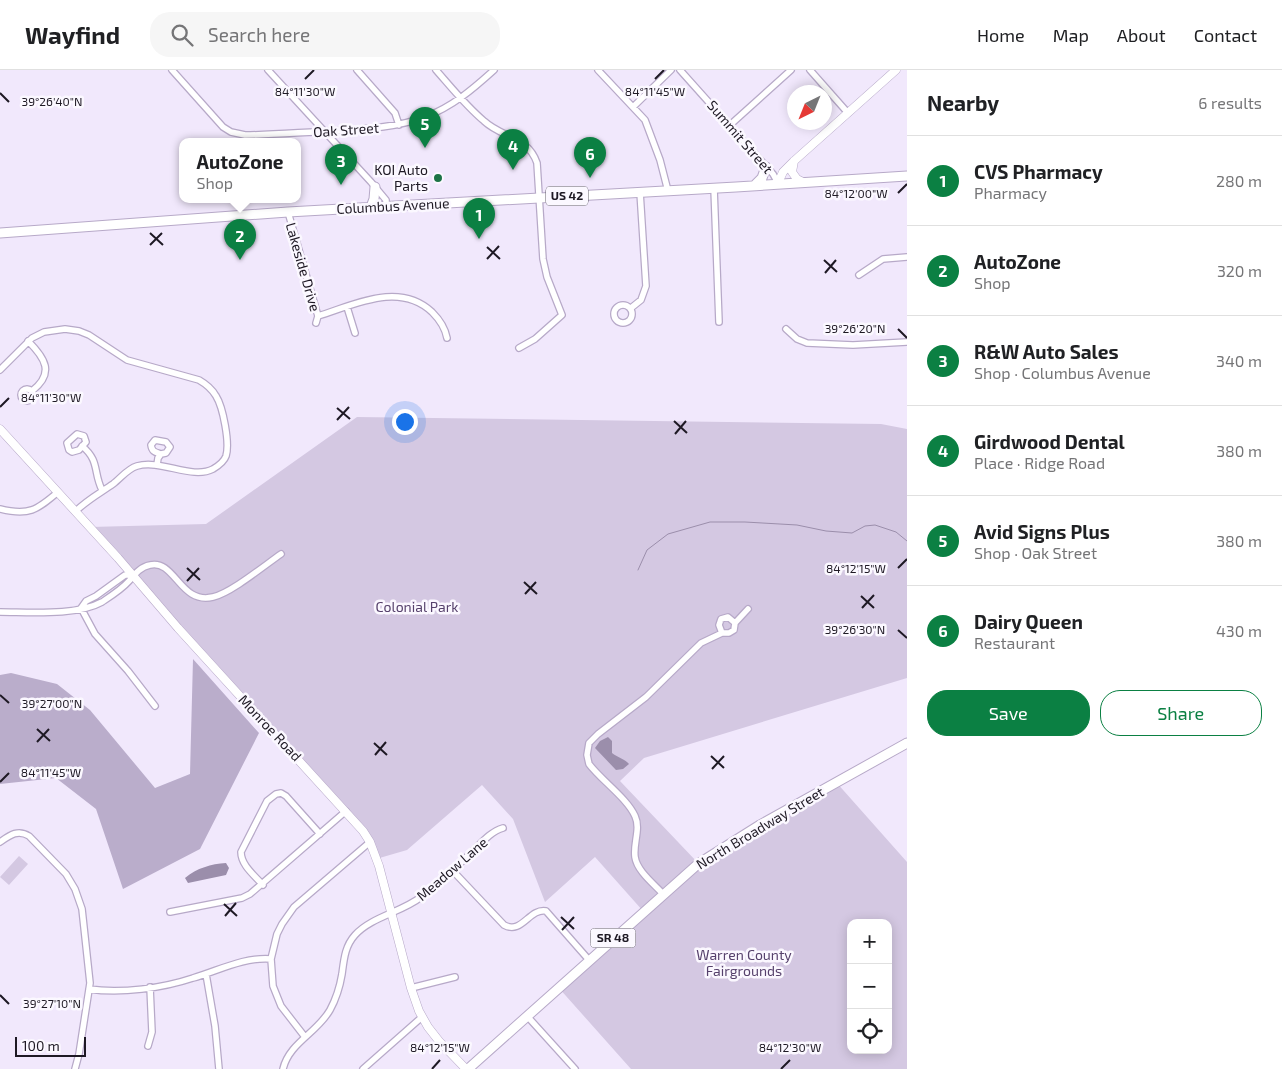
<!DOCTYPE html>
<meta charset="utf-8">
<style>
body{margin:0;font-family:"Exo 2",sans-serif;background:#f6f6f6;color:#202124}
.controls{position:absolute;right:15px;bottom:15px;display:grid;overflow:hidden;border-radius:10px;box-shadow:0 2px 12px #0003}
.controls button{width:45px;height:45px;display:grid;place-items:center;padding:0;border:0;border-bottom:1px solid #e0e0e0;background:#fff;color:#202124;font:25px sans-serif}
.compass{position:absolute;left:787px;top:15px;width:45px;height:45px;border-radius:50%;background:#fff;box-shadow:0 2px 12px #0003;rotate:223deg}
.scale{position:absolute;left:15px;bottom:12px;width:71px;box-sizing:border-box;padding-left:5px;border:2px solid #1e1924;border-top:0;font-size:14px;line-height:18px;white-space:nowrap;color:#1e1924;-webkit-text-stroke:4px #fbf8ff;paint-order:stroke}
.you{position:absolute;left:404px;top:351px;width:18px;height:18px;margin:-12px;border:4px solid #fff;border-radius:50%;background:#1a73e8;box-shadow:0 0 0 8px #1a73e833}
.badge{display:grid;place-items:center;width:32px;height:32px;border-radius:50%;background:#0b8043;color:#fff;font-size:16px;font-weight:700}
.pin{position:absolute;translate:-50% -41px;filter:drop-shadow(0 1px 2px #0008)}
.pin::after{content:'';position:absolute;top:26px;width:18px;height:15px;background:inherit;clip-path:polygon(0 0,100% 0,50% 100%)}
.popup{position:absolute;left:179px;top:68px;width:122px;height:65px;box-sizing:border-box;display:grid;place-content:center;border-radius:10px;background:#fff;filter:drop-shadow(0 1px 4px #0005);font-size:16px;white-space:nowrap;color:#757577}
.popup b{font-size:19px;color:#202124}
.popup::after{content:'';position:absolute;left:50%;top:100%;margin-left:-10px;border:10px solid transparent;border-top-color:#fff}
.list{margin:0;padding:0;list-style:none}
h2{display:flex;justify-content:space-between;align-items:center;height:65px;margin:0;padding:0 20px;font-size:21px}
h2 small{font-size:16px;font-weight:400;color:#757577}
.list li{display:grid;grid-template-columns:32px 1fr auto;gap:15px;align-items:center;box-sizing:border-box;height:90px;padding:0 20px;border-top:1px solid #e0e0e0}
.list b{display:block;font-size:19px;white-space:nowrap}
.list p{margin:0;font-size:16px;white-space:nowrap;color:#757577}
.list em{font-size:16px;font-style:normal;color:#757577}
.actions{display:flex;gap:10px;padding:15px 20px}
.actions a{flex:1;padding:11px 0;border:1px solid #0b8043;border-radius:20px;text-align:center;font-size:18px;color:#0b8043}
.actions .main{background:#0b8043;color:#fff}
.icon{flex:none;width:28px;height:28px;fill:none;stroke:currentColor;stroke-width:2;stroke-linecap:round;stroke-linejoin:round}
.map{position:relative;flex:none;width:907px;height:999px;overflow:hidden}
header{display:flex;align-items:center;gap:30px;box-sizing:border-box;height:70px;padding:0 25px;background:#fff;border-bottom:1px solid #e0e0e0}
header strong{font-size:24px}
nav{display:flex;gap:28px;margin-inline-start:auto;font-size:18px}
.search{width:350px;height:45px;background:#f6f6f6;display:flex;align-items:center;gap:12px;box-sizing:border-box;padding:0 18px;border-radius:20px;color:#757577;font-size:19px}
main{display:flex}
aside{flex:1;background:#fff}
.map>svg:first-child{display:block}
</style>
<header>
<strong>Wayfind</strong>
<div class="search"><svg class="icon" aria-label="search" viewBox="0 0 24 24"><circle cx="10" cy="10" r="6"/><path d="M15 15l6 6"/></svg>Search here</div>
<nav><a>Home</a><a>Map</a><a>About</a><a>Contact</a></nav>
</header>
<main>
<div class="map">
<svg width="907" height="999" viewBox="0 0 907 999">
<rect width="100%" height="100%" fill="#f1e8fc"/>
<path fill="#d4c8e2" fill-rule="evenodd" d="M357,347L881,354L907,359V608L644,688L620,711L698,793L836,712L907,792V999H631L558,917L643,841L595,787L545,832L513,749L482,715L407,780L376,789L370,772L90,457L206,454ZM851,853H888V980H851Z
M19,786L28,794L9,815L0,807Z"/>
<path fill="#baadcb" d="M193,589L259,663L200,779L123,819L96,739L56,708L0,714V605L11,603L57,614L90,640L155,718L190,704Z"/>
<path fill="#9b8eab" d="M608,667L612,671V683C617,687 625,689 629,694L623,699L616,700L595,678L600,671Z
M226,793L229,798L226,805L188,813L185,808C197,798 211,794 226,793Z"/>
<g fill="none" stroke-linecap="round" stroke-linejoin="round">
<path stroke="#9b8eab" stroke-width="1" d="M638,500L647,480L668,464L710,452H745L797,455L826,461L852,463L865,456L875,455L896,462L907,471"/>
<g stroke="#b7a9c8" stroke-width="8">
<path id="street" d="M172,0L223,57L231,62L245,65C274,65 304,62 333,61C364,59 395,58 425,47C452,37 473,19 494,0
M268,0L371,112L386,130V136
M357,0L395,43L399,55
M436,0C451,17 466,36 484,51C502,68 528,66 537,93L543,189L547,207L562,245L535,269L519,278
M598,0L645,50L660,90L668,121
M680,0L773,104L778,113
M810,0L848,43
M633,37L671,0
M730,55L791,0
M714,118L719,252
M288,142L318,246L316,253
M859,205L883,189L907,187
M614 244a9 9 0 1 1 18 0a9 9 0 1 1-18 0Z
M347,237L355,263
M631,238L641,230L646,216L640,122
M318,246C354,235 399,211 432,242C439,249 445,257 447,268
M786,259L797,269L807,273L853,275L907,272
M28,271C45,288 55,303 32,321
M0,300L32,268L44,262L65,259L79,261L89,265L127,290L199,310C206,314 212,319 216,326C223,337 230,373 226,386C224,392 218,396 213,399C192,410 161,389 137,396C127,399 121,408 113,414C100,423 87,430 76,441
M21 325a6 6 0 1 1 12 0a6 6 0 1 1-12 0Z
M77,364L84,366L86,372L79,380L72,382L69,380L67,373Z
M82,376C100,391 93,402 102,420
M157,395L158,388L161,384L166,383L170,377L166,372L155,370L151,375C152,382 155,382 161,384
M0,439C29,446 37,440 58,422
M81,538L95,564L128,601L155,636
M81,538L86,531L96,526L125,505H133
M0,542C29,542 77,546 102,532C111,526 122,519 129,511C135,504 140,497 150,495C175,489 180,535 213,527C231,523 265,495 281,484
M735,553L748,539
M0,772C10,765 18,759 29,766L66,804L75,819L82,839L90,913L79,984L75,999
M452,800L504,855C522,865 529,838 546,841L589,890
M263,815C254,805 241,795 241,782L267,731L276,724L281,723L286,726L320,764
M663,824C654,814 637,801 635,787C633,773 641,759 635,746C627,728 601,710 589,694L587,685L589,673L598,664L646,627L701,573L722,563H729L734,560L735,553L728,547L721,549L719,555L722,563
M170,842L242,828L250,824L346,741
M206,904L215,956L219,999
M411,918L455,907
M89,919C121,924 163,918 193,908C220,900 243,887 271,889
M527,946L575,999
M305,967L281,936L273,916L271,889L277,864L282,854L294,837L370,772
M148,976L152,962L150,917
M283,999C289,973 317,963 330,940C336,929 340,916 342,904C344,889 345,876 355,865C371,847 402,842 421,827C441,813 458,795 475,779C483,771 492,761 503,758
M363,999L422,947"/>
</g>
<g stroke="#b7a9c8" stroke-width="9">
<path id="secondary" d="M794,91L792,102L797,109L803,112
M778,113L783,102L794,91L896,0
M0,359L118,488L178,558L363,761L370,772L379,796L411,918L419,941L428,957L439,971L466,999"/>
</g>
<g stroke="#b7a9c8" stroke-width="11">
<path id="primary" d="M755,115L762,108L766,97
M371,137L374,129L375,117
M0,163L288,142L736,117L907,106
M468,999L698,794L760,755L907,673"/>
</g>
<use href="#street" stroke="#fff" stroke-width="5.5"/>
<use href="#secondary" stroke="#fff" stroke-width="8"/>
<use href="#primary" stroke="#fff" stroke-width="9"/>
</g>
<path fill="none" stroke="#1e1924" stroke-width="2" d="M305,9L314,0M655,9L664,0M0,23L9,32M898,123L907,114M150,163L163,175M150,175L162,163M487,177L500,189M487,189L499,176M824,190L837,202M825,203L836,190M898,259L907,268M0,337L9,328M337,338L350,349M337,350L349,337M674,351L687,363M675,364L686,351M187,498L200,510M898,498L907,489M187,511L199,498M524,512L537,524M525,524L536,512M861,526L874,538M862,538L874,525M898,560L907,568M0,625L9,633M37,659L50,671M37,672L49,659M374,673L387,685M375,685L386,672M711,686L724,698M712,699L724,686M0,712L9,703M224,834L237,846M225,846L236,833M561,847L574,859M562,860L574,847M0,925L9,934M432,999L440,990M781,999L790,990"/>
<circle fill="#1c7346" stroke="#fbf8ff" stroke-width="2" cx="438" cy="108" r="5"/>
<g text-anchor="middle" stroke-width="5" stroke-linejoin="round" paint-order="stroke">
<g fill="#fbf8ff" stroke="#605c66" stroke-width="1">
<rect x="546" y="116.5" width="42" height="19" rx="4"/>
<rect x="590.5" y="858.5" width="45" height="19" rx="4"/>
</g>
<g font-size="12" font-weight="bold" fill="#1e1924">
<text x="567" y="130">US 42</text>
<text x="613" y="872">SR 48</text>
</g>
<g font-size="14" fill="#1e1924" stroke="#fbf8ff">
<text transform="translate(346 60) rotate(-4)" y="5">Oak Street</text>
<text transform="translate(740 67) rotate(49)" y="5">Summit Street</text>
<text transform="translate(393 136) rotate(-3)" y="5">Columbus Avenue</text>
<text transform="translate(303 197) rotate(74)" y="5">Lakeside Drive</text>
<text transform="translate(270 658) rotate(47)" y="5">Monroe Road</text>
<text transform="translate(760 758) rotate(-31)" y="5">North Broadway Street</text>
<text transform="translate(452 799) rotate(-41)" y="5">Meadow Lane</text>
</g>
<g font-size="14" fill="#1e1924" stroke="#fbf8ff" text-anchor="end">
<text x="428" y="105">KOI Auto<tspan x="428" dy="16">Parts</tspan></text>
</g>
<g font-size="14" fill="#56416c" stroke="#fbf8ff">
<text x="417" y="542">Colonial Park</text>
<text x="744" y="890">Warren County<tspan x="744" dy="16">Fairgrounds</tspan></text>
</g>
</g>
<g font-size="12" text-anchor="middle" fill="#1e1924" stroke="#fbf8ff" stroke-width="5" stroke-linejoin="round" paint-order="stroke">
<text x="305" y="26">84°11'30"W</text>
<text x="655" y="26">84°11'45"W</text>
<text x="52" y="36">39°26'40"N</text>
<text x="856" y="128">84°12'00"W</text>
<text x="855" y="263">39°26'20"N</text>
<text x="51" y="332">84°11'30"W</text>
<text x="856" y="503">84°12'15"W</text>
<text x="855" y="564">39°26'30"N</text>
<text x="52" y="638">39°27'00"N</text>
<text x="51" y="707">84°11'45"W</text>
<text x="52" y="938">39°27'10"N</text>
<text x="440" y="982">84°12'15"W</text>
<text x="790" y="982">84°12'30"W</text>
</g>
</svg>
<div class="controls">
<button>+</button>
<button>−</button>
<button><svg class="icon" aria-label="locate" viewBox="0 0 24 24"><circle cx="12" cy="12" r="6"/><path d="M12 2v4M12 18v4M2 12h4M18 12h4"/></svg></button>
</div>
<svg class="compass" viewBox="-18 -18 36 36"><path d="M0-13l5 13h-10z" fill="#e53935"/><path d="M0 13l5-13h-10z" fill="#757577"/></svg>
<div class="scale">100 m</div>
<div class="you"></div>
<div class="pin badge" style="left:479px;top:169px">1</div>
<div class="pin badge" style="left:240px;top:190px">2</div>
<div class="popup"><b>AutoZone</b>Shop</div>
<div class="pin badge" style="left:341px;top:115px">3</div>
<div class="pin badge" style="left:513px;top:100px">4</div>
<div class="pin badge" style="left:425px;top:78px">5</div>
<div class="pin badge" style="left:590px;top:108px">6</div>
</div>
<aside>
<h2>Nearby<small>6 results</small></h2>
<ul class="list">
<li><span class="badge">1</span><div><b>CVS Pharmacy</b><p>Pharmacy</p></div><em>280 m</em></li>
<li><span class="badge">2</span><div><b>AutoZone</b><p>Shop</p></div><em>320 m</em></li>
<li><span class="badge">3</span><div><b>R&amp;W Auto Sales</b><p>Shop · Columbus Avenue</p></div><em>340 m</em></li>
<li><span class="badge">4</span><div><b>Girdwood Dental</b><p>Place · Ridge Road</p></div><em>380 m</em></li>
<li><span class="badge">5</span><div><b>Avid Signs Plus</b><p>Shop · Oak Street</p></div><em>380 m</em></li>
<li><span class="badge">6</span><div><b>Dairy Queen</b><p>Restaurant</p></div><em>430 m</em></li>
</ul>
<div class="actions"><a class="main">Save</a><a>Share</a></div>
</aside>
</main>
